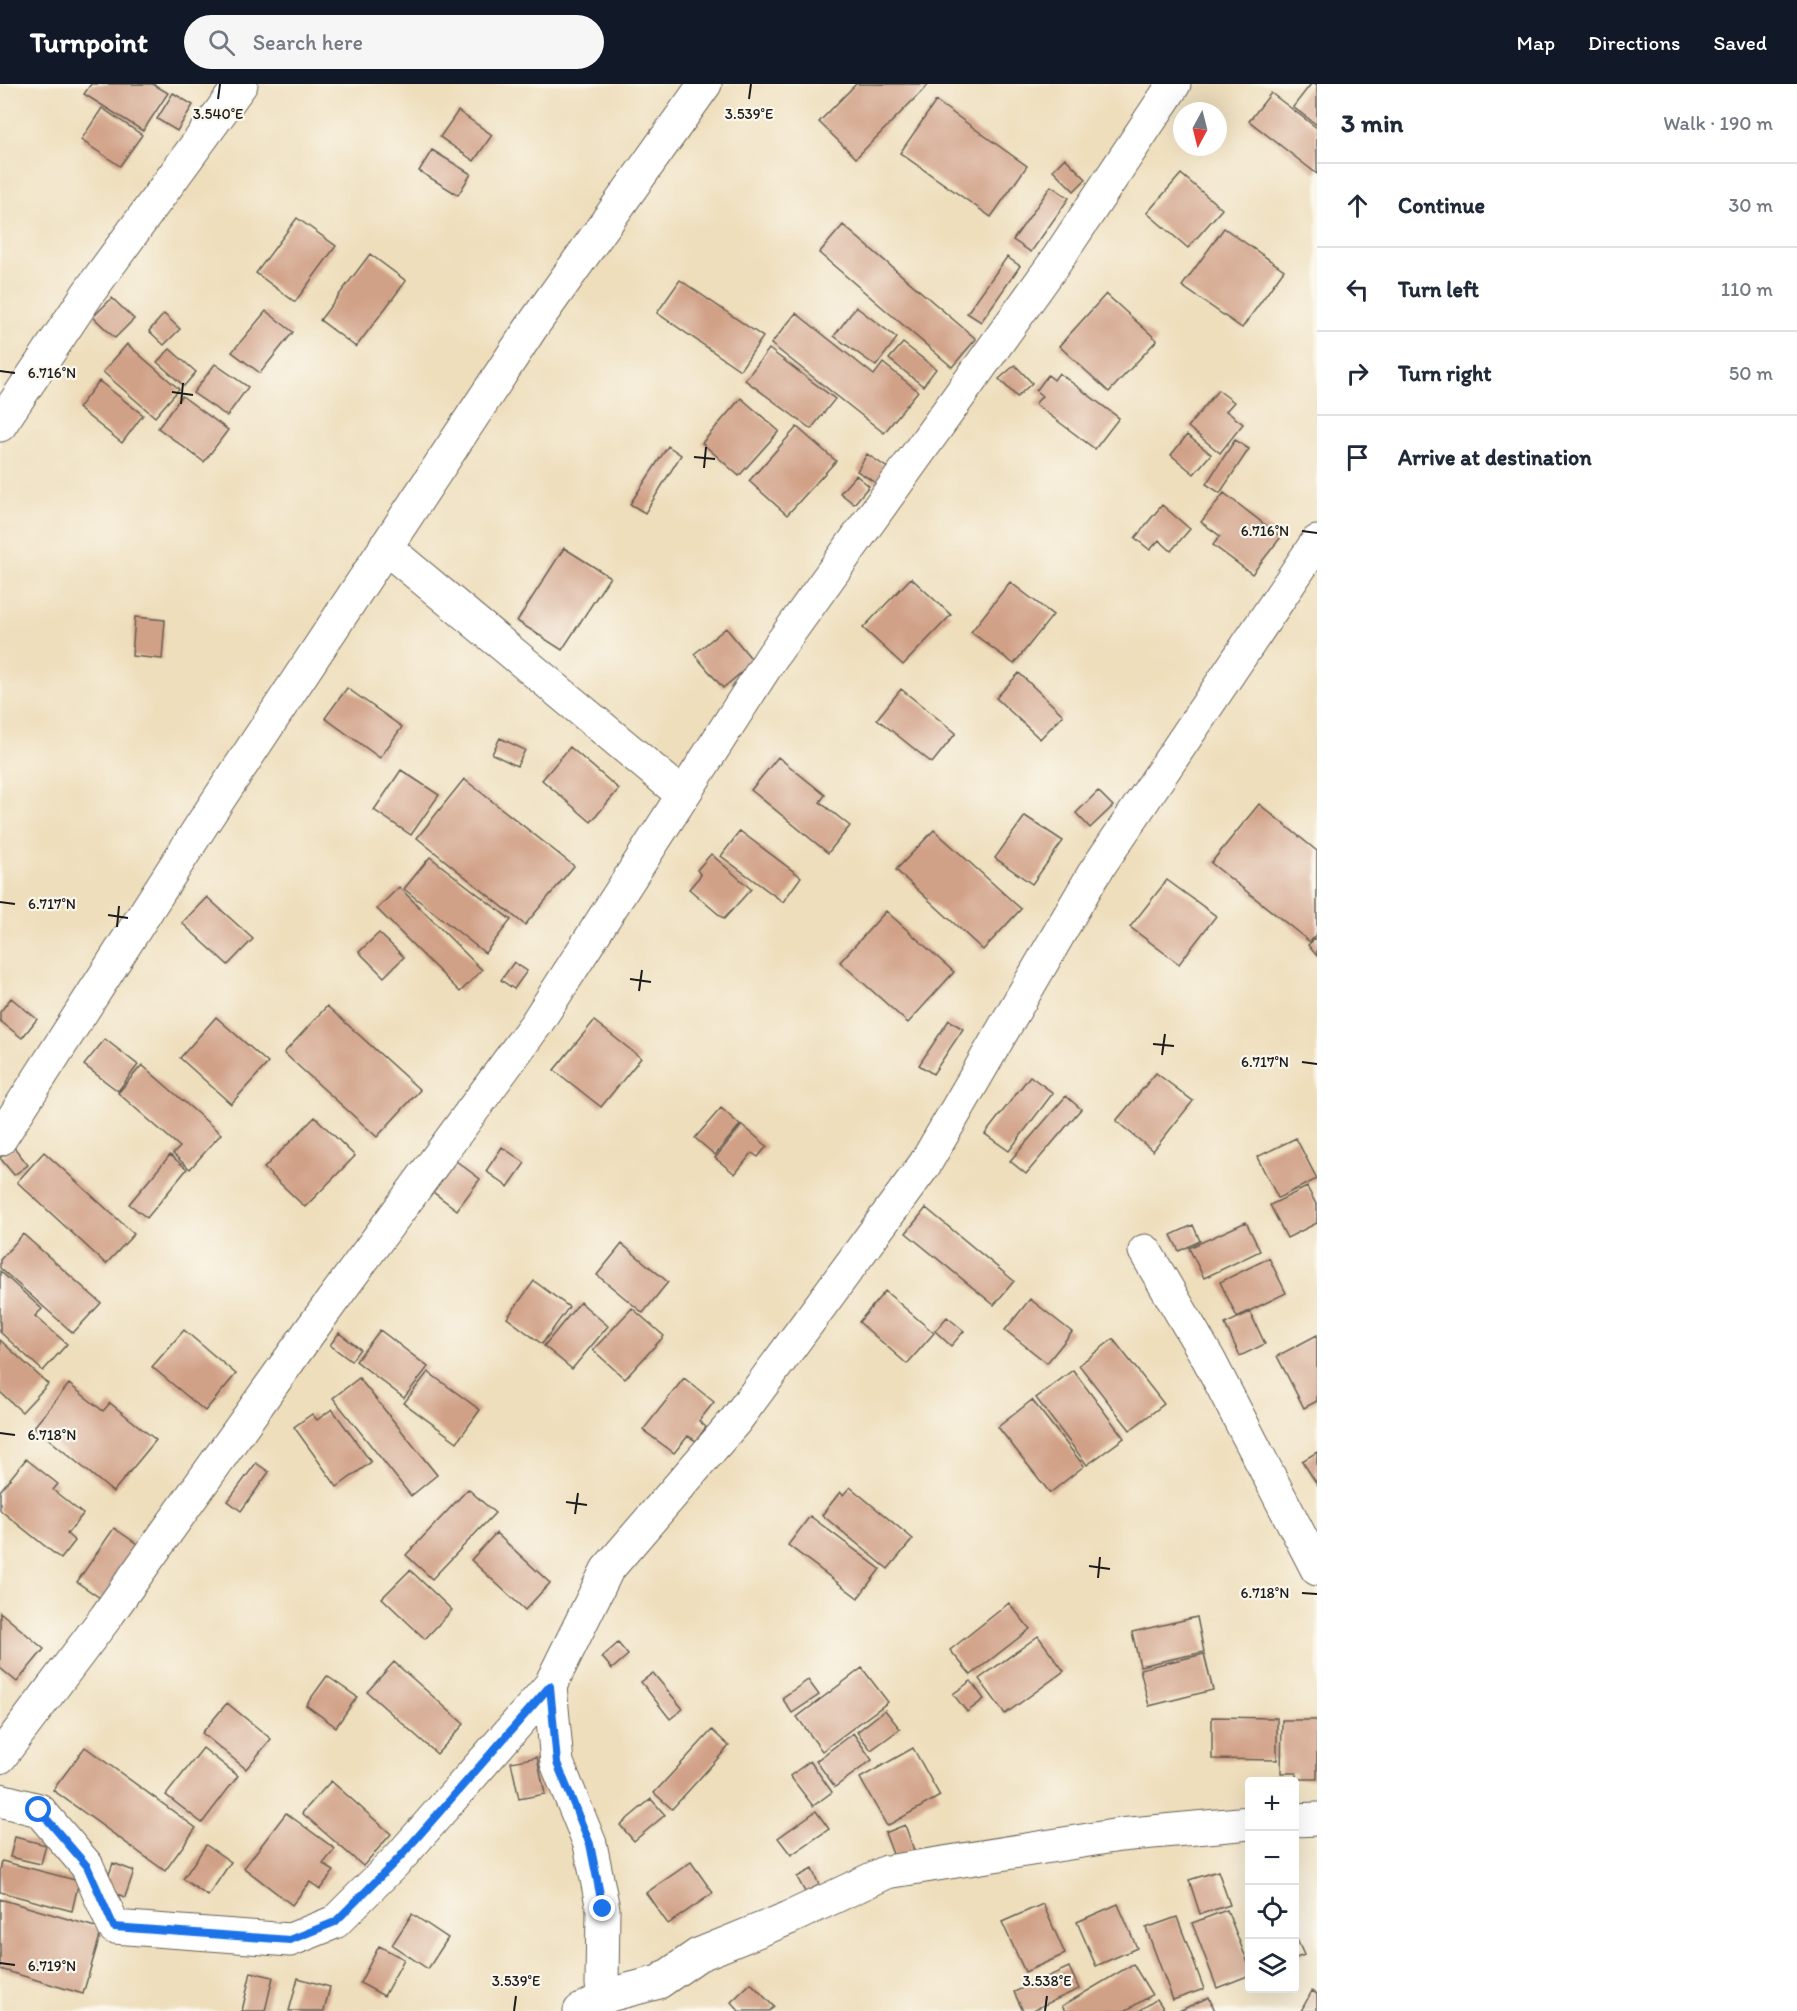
<!DOCTYPE html>
<meta charset="utf-8">
<style>
body{margin:0;font-family:Itim,sans-serif;background:#f6f6f7;color:#1f2937}
.controls{position:absolute;right:18px;bottom:18px;display:grid;overflow:hidden;border-radius:6px;box-shadow:0 6px 24px #0002}
.controls button{width:54px;height:54px;display:grid;place-items:center;padding:0;border:0;border-bottom:2px solid #e0e1e3;background:#fff;color:#1f2937;font:30px sans-serif}
.compass{position:absolute;left:1173px;top:18px;width:54px;height:54px;border-radius:50%;background:#fff;box-shadow:0 6px 24px #0002;rotate:187deg}
.stop{position:absolute;width:18px;height:18px;margin:-14px;border:4px solid #1a73e8;border-radius:50%;background:#fff}
.stop.end{background:#1a73e8;border-color:#fff;box-shadow:0 2px 6px #0008}
.list{margin:0;padding:0;list-style:none}
h2{display:flex;justify-content:space-between;align-items:center;height:78px;margin:0;padding:0 24px;font-size:26px}
h2 small{font-size:20px;font-weight:400;color:#747a83}
.list li{display:grid;grid-template-columns:39px 1fr auto;gap:18px;align-items:center;box-sizing:border-box;height:84px;padding:0 24px;border-top:2px solid #e0e1e3}
.list b{display:block;font-size:22px;white-space:nowrap}
.list em{font-size:20px;font-style:normal;color:#747a83}
.icon{flex:none;width:33px;height:33px;fill:none;stroke:currentColor;stroke-width:2;stroke-linecap:round;stroke-linejoin:round}
.map{position:relative;flex:none;width:1317px;height:1927px;overflow:hidden}
header{display:flex;align-items:center;gap:36px;box-sizing:border-box;height:84px;padding:0 30px;background:#111827;color:#fff}
header strong{font-size:28px}
nav{display:flex;gap:33px;margin-inline-start:auto;font-size:21px}
.search{width:420px;height:54px;background:#f6f6f7;display:flex;align-items:center;gap:15px;box-sizing:border-box;padding:0 21px;border-radius:33px;color:#747a83;font-size:22px}
main{display:flex}
aside{flex:1;background:#fff}
.map>svg:first-child{display:block}
</style>
<header>
<strong>Turnpoint</strong>
<div class="search"><svg class="icon" aria-label="search" viewBox="0 0 24 24"><circle cx="10" cy="10" r="6"/><path d="M15 15l6 6"/></svg>Search here</div>
<nav><a>Map</a><a>Directions</a><a>Saved</a></nav>
</header>
<main>
<div class="map">
<svg width="1317" height="1927" viewBox="0 0 1317 1927">
<rect width="100%" height="100%" fill="#fbf7ec"/>
<filter id="ink" filterUnits="userSpaceOnUse"><feTurbulence type="fractalNoise" baseFrequency=".0167" numOctaves="2"/><feDisplacementMap in="SourceGraphic" scale="12" xChannelSelector="R" yChannelSelector="G"/><feConvolveMatrix kernelMatrix="1 2 1 2 8 2 1 2 1" color-interpolation-filters="sRGB"/></filter>
<filter id="wash" filterUnits="userSpaceOnUse"><feTurbulence type="fractalNoise" baseFrequency=".008" numOctaves="4" result="noise"/><feDisplacementMap in="SourceGraphic" scale="24" xChannelSelector="R" yChannelSelector="G"/><feGaussianBlur stdDeviation="1.35" result="paint"/><feColorMatrix in="noise" values="0 0 0 0 0 0 0 0 0 0 0 0 0 0 0 0 0 1.4 0 .05"/><feComposite in="paint" operator="in"/></filter>
<g filter="url(#wash)">
<rect width="100%" height="100%" fill="#eedebc"/>
<g id="blocks">
<path fill="#d1a187" d="M91,0H153L168,9L143,47L84,10Z
M856,0H929L856,74L819,38Z
M1311,0H1317V41L1293,23Z
M173,9L193,21L177,47L157,35Z
M1271,9L1317,44V90L1249,37Z
M936,17L1027,82L991,133L900,69Z
M102,24L142,51L120,82L81,56Z
M458,27L492,51L474,77L440,53Z
M432,66L471,90L458,111L419,87Z
M1065,74L1086,95L1074,107L1053,86Z
M1181,90L1222,125L1188,164L1147,129Z
M1051,102L1069,114L1031,168L1013,156Z
M297,134L336,162L295,218L256,189Z
M843,141L976,255L952,283L819,169Z
M1224,144L1284,186L1242,244L1182,202Z
M370,170L406,197L356,263L320,236Z
M1007,173L1020,182L981,238L967,229Z
M680,196L763,253L740,286L657,229Z
M1106,210L1157,256L1109,308L1059,262Z
M112,214L134,235L115,254L93,233Z
M856,223L897,254L876,282L834,252Z
M266,227L293,248L260,289L232,268Z
M796,229L874,291L883,279L918,307L884,349L771,260Z
M164,230L180,245L164,261L149,247Z
M903,259L936,285L923,302L889,275Z
M127,260L179,305L155,333L103,288Z
M170,265L196,288L184,302L157,278Z
M769,265L835,315L811,345L745,296Z
M215,280L248,303L227,332L193,309Z
M1015,281L1032,299L1017,313L999,295Z
M1059,289L1119,334L1095,365L1035,320L1042,312L1036,307L1048,291L1054,296Z
M99,297L143,331L122,359L78,324Z
M1218,306L1234,318L1226,327L1243,340L1220,369L1188,343Z
M182,312L228,346L204,378L158,344Z
M741,314L779,347L739,392L702,359Z
M797,343L836,377L787,431L749,397Z
M1187,351L1211,370L1194,390L1171,371Z
M1235,356L1249,365L1220,409L1206,400Z
M668,362L681,371L645,429L630,420Z
M867,370L889,385L879,401L857,387Z
M856,391L869,402L854,420L840,409Z
M1224,409L1281,453L1252,490L1213,461L1220,452L1201,438Z
M1162,421L1190,445L1171,467L1159,456L1150,466L1135,454Z
M564,464L610,493L562,566L517,537Z
M911,494L951,531L903,581L863,544Z
M1010,498L1053,531L1014,580L971,548Z
M135,533L165,536L162,575L132,572Z
M726,544L754,578L723,604L694,570Z
M1019,589L1063,631L1040,655L996,614Z
M347,604L402,643L380,674L325,634Z
M901,605L956,649L932,679L877,635Z
M500,654L525,666L517,682L492,670Z
M570,663L619,705L591,738L542,696Z
M778,673L825,711L820,718L850,742L828,769L751,706Z
M401,686L439,711L411,751L374,726Z
M464,695L574,782L525,841L417,754Z
M1098,707L1113,722L1090,744L1076,729Z
M1259,720L1317,767V849L1310,858L1211,779Z
M1025,732L1063,757L1032,800L995,774Z
M934,746L1021,825L983,866L896,786Z
M740,747L801,793L783,818L721,772Z
M711,770L751,805L724,835L689,805L701,791L697,786Z
M430,773L511,836L485,869L404,805Z
M1167,796L1216,832L1179,880L1130,843Z
M399,803L482,886L460,908L377,825Z
M207,813L253,855L228,881L182,839Z
M886,827L954,888L908,939L840,878Z
M379,849L404,873L384,893L359,868Z
M1317,853V872L1308,861Z
M514,878L527,887L514,905L501,896Z
M11,914L37,935L22,954L0,937V928Z
M327,922L420,1006L377,1053L284,969Z
M216,933L268,979L231,1020L180,974Z
M949,936L963,945L933,990L919,981Z
M594,937L641,974L601,1023L554,986Z
M105,955L138,981L118,1007L84,981Z
M142,981L221,1050L190,1085L173,1070L180,1063L118,1009Z
M1156,989L1193,1017L1153,1067L1116,1037Z
M1030,992L1053,1009L1009,1067L985,1050Z
M1066,1012L1081,1025L1026,1090L1010,1077Z
M721,1024L740,1041L715,1071L695,1054Z
M315,1033L355,1072L305,1123L264,1084Z
M742,1041L767,1062L758,1073L752,1069L735,1090L715,1074Z
M1296,1054L1317,1095L1278,1114L1257,1073Z
M13,1062L28,1081L14,1091L0,1074Z
M502,1063L525,1079L508,1103L486,1087Z
M44,1068L134,1150L106,1180L17,1098Z
M170,1071L187,1085L147,1134L129,1120Z
M456,1077L480,1095L457,1126L433,1108Z
M1307,1103L1317,1122V1139L1287,1154L1270,1121Z
M926,1124L1014,1197L994,1221L906,1149Z
M1246,1138L1260,1167L1204,1194L1189,1164Z
M1193,1141L1200,1157L1179,1167L1171,1151Z
M23,1150L101,1219L73,1249L0,1184V1176Z
M622,1160L668,1198L643,1229L597,1191Z
M1269,1174L1286,1209L1237,1233L1220,1198Z
M0,1187L42,1225L35,1232L67,1260L43,1287L0,1248Z
M534,1197L569,1223L542,1260L507,1234Z
M885,1207L934,1249L907,1280L859,1238Z
M1030,1215L1072,1248L1047,1279L1005,1246Z
M580,1218L608,1242L572,1285L544,1262Z
M632,1224L664,1252L625,1295L593,1266Z
M1250,1228L1265,1260L1240,1272L1225,1240Z
M947,1233L964,1247L951,1262L935,1247Z
M184,1246L236,1290L205,1327L152,1283Z
M380,1246L428,1283L404,1314L356,1277Z
M339,1249L360,1265L351,1277L330,1261Z
M1317,1251V1317L1304,1324L1277,1272Z
M1113,1255L1164,1320L1130,1346L1079,1281Z
M0,1256L48,1300L22,1328L0,1308Z
M1073,1286L1124,1354L1087,1381L1036,1314Z
M428,1288L480,1326L457,1358L404,1319Z
M359,1294L437,1391L411,1412L333,1314Z
M684,1294L714,1318L699,1337L706,1343L696,1357L688,1352L674,1369L643,1346Z
M69,1300L103,1327L110,1319L156,1356L113,1408L34,1343Z
M1032,1316L1084,1382L1050,1409L998,1343Z
M332,1325L371,1378L337,1403L294,1343L312,1330L317,1336Z
M1317,1368V1400L1302,1377Z
M26,1375L58,1400L53,1406L83,1430L67,1450L75,1457L61,1475L0,1426V1407Z
M256,1379L269,1388L241,1427L228,1417Z
M850,1403L913,1455L888,1485L822,1431L840,1408L843,1411Z
M468,1405L495,1429L432,1495L406,1471Z
M810,1432L880,1485L858,1514L788,1461Z
M114,1444L140,1462L103,1516L77,1498Z
M496,1449L550,1499L525,1526L471,1476Z
M410,1486L452,1526L425,1555L382,1514Z
M1009,1519L1030,1545L971,1591L950,1566Z
M0,1528L44,1565L17,1598L0,1584Z
M1197,1533L1204,1568L1140,1582L1132,1548Z
M1038,1552L1064,1587L1005,1630L979,1595Z
M618,1559L628,1571L612,1585L602,1573Z
M1204,1570L1213,1606L1149,1622L1140,1585Z
M394,1578L464,1640L437,1670L367,1608Z
M862,1584L888,1618L822,1667L797,1633Z
M653,1589L683,1625L670,1635L641,1598Z
M327,1592L357,1613L336,1643L306,1621Z
M808,1596L819,1611L792,1629L782,1614Z
M971,1597L984,1615L967,1628L953,1610Z
M227,1619L271,1655L246,1685L202,1649Z
M885,1626L900,1645L871,1666L857,1648Z
M1212,1633L1277,1634V1676L1212,1675Z
M1282,1636H1317V1695H1296V1689H1281Z
M712,1646L729,1662L672,1725L654,1709Z
M853,1649L872,1676L835,1703L816,1677Z
M85,1663L196,1744L165,1787L53,1706Z
M203,1664L238,1692L202,1739L166,1711Z
M913,1664L940,1712L887,1742L860,1694Z
M537,1673L545,1710L519,1715L511,1678Z
M810,1677L832,1708L813,1722L790,1692Z
M331,1697L391,1750L363,1782L302,1729Z
M651,1715L665,1731L634,1757L620,1741Z
M816,1727L829,1745L791,1771L778,1754Z
M286,1729L335,1765L323,1780L334,1787L320,1805L310,1798L292,1821L244,1784Z
M905,1741L914,1766L894,1773L885,1749Z
M15,1753L46,1761L41,1780L10,1773Z
M206,1761L231,1778L208,1812L183,1795Z
M2,1777L79,1797L72,1827L0,1808V1787Z
M691,1778L713,1809L668,1840L646,1809Z
M113,1779L134,1787L125,1813L104,1805Z
M812,1785L819,1801L805,1808L797,1793Z
M1218,1787L1230,1821L1200,1830L1189,1796Z
M0,1815L102,1845L83,1910L0,1885Z
M1043,1820L1065,1870L1025,1888L1002,1838Z
M1118,1820L1137,1864L1096,1882L1077,1838Z
M1227,1826L1250,1884V1891L1217,1904L1192,1839Z
M412,1830L448,1854L428,1885L392,1861Z
M1177,1833L1204,1905L1173,1916L1146,1844Z
M1294,1849L1304,1871L1294,1875Z
M379,1862L404,1875L384,1912L360,1899Z
M1133,1880L1152,1911L1125,1927H1065L1062,1922Z
M1069,1883L1079,1905L1031,1927H1023L1014,1908Z
M251,1888L273,1893L265,1927H242Z
M298,1894L330,1903L324,1927H289Z
M751,1899L774,1923L769,1927H739L731,1918Z
M1312,1907L1317,1910V1927H1301Z
M1209,1913L1215,1927H1179Z
M1157,1915L1165,1927H1139Z"/>
</g>
</g>
<g filter="url(#ink)">
<use href="#blocks" fill-opacity="0" stroke="#666054" stroke-width="1.5"/>
<g fill="none" stroke-linecap="round" stroke-linejoin="round">
<g stroke="#666054" stroke-width="35">
<path id="street" d="M0,341L89,208L241,0
M385,463L683,711
M0,1055L201,742L531,244L705,0
M1145,1167L1209,1276L1317,1485
M0,1673L106,1533L310,1247L536,940L773,571L1056,177L1174,0
M0,1716L39,1726L87,1782L114,1843L290,1856L335,1838L400,1773L550,1602
M1294,1736L1317,1735
M609,1911L602,1901L603,1825L590,1760L557,1679L550,1602L607,1486L736,1336L925,1080L1093,791L1317,458
M580,1927L609,1911L659,1898L698,1871L789,1834L887,1788L1120,1751L1250,1739"/>
</g>
<use href="#street" stroke="#fff" stroke-width="33"/>
</g>
</g>
<g fill="none" stroke-linecap="round" stroke-linejoin="round" filter="url(#ink)">
<path stroke="#1a73e8" stroke-width="8" d="M39,1726L87,1782L114,1843L290,1856L335,1838L400,1773L550,1602L557,1679L590,1760L603,1825"/>
</g>
<path fill="none" stroke="#1c1c1c" stroke-width="2" d="M218,15L220,0M749,15L751,0M0,287L15,289M172,308L193,311M181,320L183,299M694,373L715,375M704,384L706,363M1302,447L1317,449M0,818L15,820M108,831L128,834M117,843L119,822M630,895L651,898M639,907L642,886M1153,960L1174,962M1162,971L1165,950M1302,978L1317,980M0,1349L15,1351M566,1418L587,1421M575,1430L578,1409M1089,1482L1110,1485M1098,1494L1100,1473M1302,1509L1317,1510M0,1879L15,1881M514,1927L516,1912M1045,1927L1047,1912"/>
<g font-size="15" text-anchor="middle" fill="#1c1c1c" stroke="#fbf7ec" stroke-width="4.5" stroke-linejoin="round" paint-order="stroke">
<text x="218" y="35">3.540°E</text>
<text x="749" y="35">3.539°E</text>
<text x="52" y="294">6.716°N</text>
<text x="1265" y="452">6.716°N</text>
<text x="52" y="825">6.717°N</text>
<text x="1265" y="983">6.717°N</text>
<text x="52" y="1356">6.718°N</text>
<text x="1265" y="1514">6.718°N</text>
<text x="52" y="1887">6.719°N</text>
<text x="516" y="1902">3.539°E</text>
<text x="1047" y="1902">3.538°E</text>
</g>
</svg>
<div class="controls">
<button>+</button>
<button>−</button>
<button><svg class="icon" aria-label="locate" viewBox="0 0 24 24"><circle cx="12" cy="12" r="6"/><path d="M12 2v4M12 18v4M2 12h4M18 12h4"/></svg></button>
<button><svg class="icon" aria-label="layers" viewBox="0 0 24 24"><path d="M12 4l9 5-9 5-9-5zM3 14l9 5 9-5"/></svg></button>
</div>
<svg class="compass" viewBox="-18 -18 36 36"><path d="M0-13l5 13h-10z" fill="#e53935"/><path d="M0 13l5-13h-10z" fill="#747a83"/></svg>
<div class="stop" style="left:39px;top:1726px"></div>
<div class="stop end" style="left:603px;top:1825px"></div>
</div>
<aside>
<h2>3 min<small>Walk · 190 m</small></h2>
<ul class="list">
<li><svg class="icon" aria-label="ahead" viewBox="0 0 24 24"><path d="M12 20V5M6 11l6-6 6 6"/></svg><div><b>Continue</b></div><em>30 m</em></li>
<li><svg class="icon" aria-label="left" viewBox="0 0 24 24"><path d="M17 20v-9H6M10 6l-5 5 5 5"/></svg><div><b>Turn left</b></div><em>110 m</em></li>
<li><svg class="icon" aria-label="right" viewBox="0 0 24 24"><path d="M7 20v-9h11M14 6l5 5-5 5"/></svg><div><b>Turn right</b></div><em>50 m</em></li>
<li><svg class="icon" aria-label="arrive" viewBox="0 0 24 24"><path d="M6 21V4h12l-3 4 3 4H6"/></svg><div><b>Arrive at destination</b></div></li>
</ul>
</aside>
</main>
